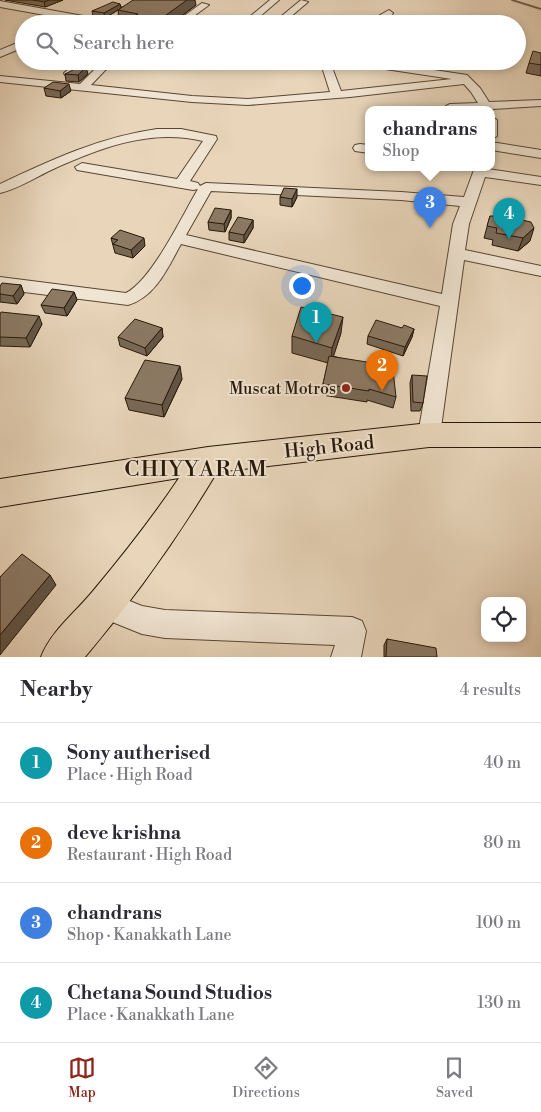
<!DOCTYPE html>
<meta charset="utf-8">
<style>
body{margin:0;font-family:"Libre Bodoni",serif;background:#f2f2f3;color:#2b2b33}
.controls{position:absolute;right:15px;bottom:15px;display:grid;overflow:hidden;border-radius:10px;box-shadow:0 2px 8px #0003}
.controls button{width:45px;height:45px;display:grid;place-items:center;padding:0;border:0;border-bottom:1px solid #e1e1e2;background:#fff;color:#2b2b33;font:25px sans-serif}
.you{position:absolute;left:301px;top:285px;width:18px;height:18px;margin:-12px;border:4px solid #fff;border-radius:50%;background:#1a73e8;box-shadow:0 0 0 8px #1a73e833}
.badge{display:grid;place-items:center;width:32px;height:32px;border-radius:50%;background:#8f2418;color:#fff;font-size:16px;font-weight:700}
.pin{position:absolute;translate:-50% -41px;filter:drop-shadow(0 1px 2px #0008)}
.pin::after{content:'';position:absolute;top:26px;width:18px;height:15px;background:inherit;clip-path:polygon(0 0,100% 0,50% 100%)}
.popup{position:absolute;left:365px;top:106px;width:130px;height:65px;box-sizing:border-box;display:grid;place-content:center;border-radius:10px;background:#fff;filter:drop-shadow(0 1px 4px #0005);font-size:16px;white-space:nowrap;color:#7c7c81}
.popup b{font-size:19px;color:#2b2b33}
.popup::after{content:'';position:absolute;left:50%;top:100%;margin-left:-10px;border:10px solid transparent;border-top-color:#fff}
.list{margin:0;padding:0;list-style:none}
h2{display:flex;justify-content:space-between;align-items:center;height:65px;margin:0;padding:0 20px;font-size:21px}
h2 small{font-size:16px;font-weight:400;color:#7c7c81}
.list li{display:grid;grid-template-columns:32px 1fr auto;gap:15px;align-items:center;box-sizing:border-box;height:80px;padding:0 20px;border-top:1px solid #e1e1e2}
.list b{display:block;font-size:19px;white-space:nowrap}
.list p{margin:0;font-size:16px;white-space:nowrap;color:#7c7c81}
.list em{font-size:16px;font-style:normal;color:#7c7c81}
.icon{flex:none;width:28px;height:28px;fill:none;stroke:currentColor;stroke-width:2;stroke-linecap:round;stroke-linejoin:round}
.map{position:relative;flex:none;width:541px;height:657px;overflow:hidden}
.search{position:absolute;background:#fff;box-shadow:0 2px 8px #0003;left:15px;right:15px;top:15px;height:55px;display:flex;align-items:center;gap:12px;box-sizing:border-box;padding:0 18px;border-radius:28px;color:#7c7c81;font-size:19px}
.sheet{height:385px;background:#fff}
nav{display:flex;justify-content:space-around;align-items:center;box-sizing:border-box;height:70px;border-top:1px solid #e1e1e2;background:#fff;font-size:14px;color:#7c7c81}
nav a{display:grid;justify-items:center;gap:2px}
nav .on{color:#8f2418}
.map>svg:first-child{display:block}
</style>
<div class="map">
<svg width="541" height="657" viewBox="0 0 541 657">
<rect width="100%" height="100%" fill="#e8d5ba"/>
<filter id="stains"><feTurbulence type="fractalNoise" baseFrequency=".004" numOctaves="4"/><feColorMatrix values="0 0 0 0 .2 0 0 0 0 .09 0 0 0 0 .02 0 0 0 .5 -.17"/></filter>
<radialGradient id="worn" r=".72"><stop offset=".6" stop-color="#630" stop-opacity="0"/><stop offset="1" stop-color="#630" stop-opacity=".3"/></radialGradient>
<g fill="none" stroke-linecap="round" stroke-linejoin="round">
<path stroke="#74634e" stroke-width="2" d="M512,0L541,9"/>
<g stroke="#584734" stroke-width="2">
<path id="minor" d="M270,0H279L251,24H241Z
M301,0L308,2L282,24H272Z
M0,1L111,21L115,24H95L0,7Z
M202,3L209,5L183,24H173Z
M389,10L393,13L392,15L375,24H364Z
M24,40V47L0,57V50Z
M78,61H90L73,75H65L64,73Z
M103,61H114L91,85L192,96L248,99L330,92L323,70L326,61H336L333,70L341,91L452,79L352,64L347,61H375L467,75L480,88L489,102L541,100V106L493,109L491,111V109H445L446,106L450,104L478,103L471,92L464,84L350,97L248,105L192,102L0,82V76L80,84Z
M491,116L497,120V136L491,140Z
M157,129H181L216,136L217,139L190,181L198,183L200,186L206,183L401,192L464,197L475,167H489L488,169L541,177V185L485,177L469,224L465,250L541,266V276L464,260L440,435L437,442L429,444L421,442L418,435L440,306L181,244C168,267 156,297 128,305L0,289V277L126,293C152,280 182,216 198,189L193,190L77,170L75,167L82,163L177,179L203,141C149,128 97,149 49,171C33,179 17,189 0,193V184C51,160 100,137 157,129ZM211,191L401,200L460,206L453,224L442,294L186,235Z
M491,142L541,150V158L491,150Z
M360,144L369,145V153L355,151L353,148L355,145Z
M105,591L142,606L165,610L352,617L362,621L366,631L361,657H331L335,645L165,638L142,634L95,615L91,605L95,595Z"/>
</g>
<g stroke="#281808" stroke-width="2">
<path id="major" d="M429,423H541V447H429L217,472C178,537 134,599 85,657H41C51,631 75,613 93,591C123,555 153,517 179,478L0,507V479L208,447Z"/>
</g>
<use href="#minor" fill="#f0e4d2" fill-rule="evenodd"/>
<use href="#major" fill="#e8d5ba" fill-rule="evenodd"/>
</g>
<path fill="#786957" stroke="#281808" d="M5,0H63L45,7Z
M120,4L121,7L196,5L171,24H134L119,21L118,10L105,18L93,16L92,11Z
M541,53V76L526,73L529,63Z
M65,74H88L79,82L66,81Z
M44,88L71,91L61,98L46,96Z
M280,197H297L292,207L280,205Z
M231,210V218L225,232L209,230L208,222Z
M490,216L530,241L518,251L492,245L493,240L484,238Z
M253,220V228L244,243L229,240V232Z
M111,238L145,246L133,258L115,253Z
M21,285L24,294L17,304L0,302V286Z
M74,292L77,300L67,316L45,313L41,305Z
M0,314L42,324L30,347L0,346Z
M162,328L163,337L147,356L120,346L118,337Z
M402,328L414,329L412,337L403,356L367,344L368,336Z
M341,333L333,356L372,367L396,397L393,408L367,400V402L322,395L323,384L328,363L292,353V336Z
M412,375L423,403L420,411H411L410,383Z
M182,379L164,417L129,410L125,398Z
M387,639L437,657H384V645Z"/>
<path fill="#625547" stroke="#281808" d="M49,0H63L45,7L44,2Z
M186,0H195L196,5L171,24H159L158,21Z
M120,4L121,8L105,18L104,13Z
M86,67L88,74L79,82L78,75Z
M69,84L71,91L61,98L60,91Z
M297,189V197L292,207V199Z
M231,210V218L225,232L224,224Z
M253,220V228L244,243V235Z
M534,228L530,241L518,251L523,238Z
M144,238L145,246L133,258L131,250Z
M21,285L24,294L17,304L13,296Z
M74,292L77,300L67,316L64,308Z
M39,316L42,324L30,347L26,338Z
M343,317L341,333L331,364L332,348Z
M162,328L163,337L147,356L145,348Z
M414,329L412,337L403,356L405,347Z
M180,366L182,379L164,417L162,405Z
M50,575L56,585L0,655V635Z"/>
<path fill="#8c7a65" stroke="#281808" d="M33,0H49L44,2Z
M133,0H187L158,21L134,16L138,14L118,10Z
M113,2L120,4L104,13L92,11Z
M533,51L541,53V65L529,63Z
M77,66L86,67L78,75L65,74L73,70Z
M53,82L69,84L60,91L44,88Z
M284,188L297,189L292,199L280,197Z
M215,208L231,210L224,224L208,222Z
M490,216H504L531,222L534,228L523,238L496,233L497,228L487,226Z
M238,217L253,220L244,235L229,232Z
M120,230L144,238L131,250L113,244L118,240L111,238Z
M2,283L21,285L13,296L0,294V286Z
M52,289L74,292L64,308L41,305Z
M301,307L343,317L332,348L292,336Z
M1,312L39,316L26,338L0,337V314Z
M135,319L162,328L145,348L118,337Z
M376,320L402,328L404,325L414,329L405,347L368,336Z
M329,356L373,363L372,367L393,370L396,397L369,389V391L323,384Z
M145,360L180,366L162,405L125,398Z
M412,375L427,376L423,403L413,402Z
M22,554L50,575L0,635V577Z
M387,639L436,648L437,657H386Z"/>
<circle fill="#8f2418" stroke="#f0e4d2" stroke-width="2" cx="346" cy="388" r="5"/>
<g text-anchor="middle" stroke-width="4" stroke-linejoin="round" paint-order="stroke">
<g font-size="16" fill="#281808" stroke="#f0e4d2" text-anchor="end">
<text x="336" y="394">Muscat Motros</text>
</g>
<g font-size="19" fill="#281808" stroke="#f0e4d2">
<text transform="translate(329 446) rotate(-6)" y="7">High Road</text>
</g>
<g font-size="22" letter-spacing="1" fill="#281808" stroke="#f0e4d2">
<text x="196" y="476">CHIYYARAM</text>
</g>
</g>
<rect width="100%" height="100%" filter="url(#stains)"/>
<rect width="100%" height="100%" fill="url(#worn)"/>
</svg>
<div class="controls">
<button><svg class="icon" aria-label="locate" viewBox="0 0 24 24"><circle cx="12" cy="12" r="6"/><path d="M12 2v4M12 18v4M2 12h4M18 12h4"/></svg></button>
</div>
<div class="you"></div>
<div class="pin badge" style="left:316px;top:343px;background:#0f9aa8">1</div>
<div class="pin badge" style="left:382px;top:391px;background:#e8710a">2</div>
<div class="pin badge" style="left:430px;top:228px;background:#3f7fe0">3</div>
<div class="popup"><b>chandrans</b>Shop</div>
<div class="pin badge" style="left:509px;top:239px;background:#0f9aa8">4</div>
<div class="search"><svg class="icon" aria-label="search" viewBox="0 0 24 24"><circle cx="10" cy="10" r="6"/><path d="M15 15l6 6"/></svg>Search here</div>
</div>
<section class="sheet">
<h2>Nearby<small>4 results</small></h2>
<ul class="list">
<li><span class="badge" style="background:#0f9aa8">1</span><div><b>Sony autherised</b><p>Place · High Road</p></div><em>40 m</em></li>
<li><span class="badge" style="background:#e8710a">2</span><div><b>deve krishna</b><p>Restaurant · High Road</p></div><em>80 m</em></li>
<li><span class="badge" style="background:#3f7fe0">3</span><div><b>chandrans</b><p>Shop · Kanakkath Lane</p></div><em>100 m</em></li>
<li><span class="badge" style="background:#0f9aa8">4</span><div><b>Chetana Sound Studios</b><p>Place · Kanakkath Lane</p></div><em>130 m</em></li>
</ul>
</section>
<nav>
<a class="on"><svg class="icon" aria-label="map" viewBox="0 0 24 24"><path d="M3 6l6-2 6 2 6-2v14l-6 2-6-2-6 2zM9 4v14M15 6v14"/></svg>Map</a>
<a><svg class="icon" aria-label="directions" viewBox="0 0 24 24"><path d="M12 3l9 9-9 9-9-9zM9 14v-3h6M13 9l2 2-2 2"/></svg>Directions</a>
<a><svg class="icon" aria-label="saved" viewBox="0 0 24 24"><path d="M7 4h10v16l-5-4-5 4z"/></svg>Saved</a>
</nav>
